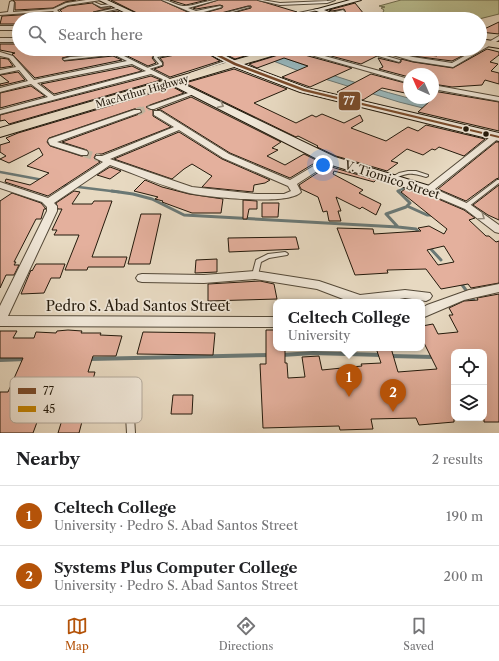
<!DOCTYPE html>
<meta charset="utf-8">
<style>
body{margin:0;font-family:"Libre Caslon Text",serif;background:#f2f2f2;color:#202124}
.controls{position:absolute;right:12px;bottom:12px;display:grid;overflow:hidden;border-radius:8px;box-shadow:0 4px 16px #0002}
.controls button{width:36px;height:36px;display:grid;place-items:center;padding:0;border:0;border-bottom:1px solid #e0e0e0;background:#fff;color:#202124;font:20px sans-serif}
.compass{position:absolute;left:403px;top:68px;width:36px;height:36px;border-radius:50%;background:#fff;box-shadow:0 4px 16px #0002;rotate:315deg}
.you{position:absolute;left:323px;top:165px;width:14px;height:14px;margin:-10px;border:3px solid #fff;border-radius:50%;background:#1a73e8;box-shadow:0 0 0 6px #1a73e833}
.badge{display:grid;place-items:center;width:26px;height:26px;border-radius:50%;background:#b45309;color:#fff;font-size:13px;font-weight:700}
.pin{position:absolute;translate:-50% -33px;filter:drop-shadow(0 1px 2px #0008)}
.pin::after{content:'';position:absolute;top:21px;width:14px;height:12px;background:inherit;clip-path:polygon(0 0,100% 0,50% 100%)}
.popup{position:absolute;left:273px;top:299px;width:152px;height:52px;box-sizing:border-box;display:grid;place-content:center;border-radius:8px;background:#fff;filter:drop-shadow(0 1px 3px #0005);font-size:13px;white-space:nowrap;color:#757577}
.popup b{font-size:15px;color:#202124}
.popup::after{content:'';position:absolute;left:50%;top:100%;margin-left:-8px;border:8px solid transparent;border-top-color:#fff}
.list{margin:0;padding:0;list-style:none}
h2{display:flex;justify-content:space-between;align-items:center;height:52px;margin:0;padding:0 16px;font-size:17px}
h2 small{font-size:13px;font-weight:400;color:#757577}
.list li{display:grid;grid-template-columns:26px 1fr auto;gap:12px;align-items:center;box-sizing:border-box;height:60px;padding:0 16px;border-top:1px solid #e0e0e0}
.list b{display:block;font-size:15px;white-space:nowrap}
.list p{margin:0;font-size:13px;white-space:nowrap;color:#757577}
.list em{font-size:13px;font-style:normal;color:#757577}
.icon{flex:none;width:22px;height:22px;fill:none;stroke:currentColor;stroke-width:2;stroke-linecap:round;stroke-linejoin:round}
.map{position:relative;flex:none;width:499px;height:433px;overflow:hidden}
.search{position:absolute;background:#fff;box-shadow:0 4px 16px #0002;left:12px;right:12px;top:12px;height:44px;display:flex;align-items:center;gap:10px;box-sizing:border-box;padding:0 14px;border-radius:22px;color:#757577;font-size:15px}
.sheet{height:172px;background:#fff}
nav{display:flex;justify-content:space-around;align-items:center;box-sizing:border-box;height:56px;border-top:1px solid #e0e0e0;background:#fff;font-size:11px;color:#757577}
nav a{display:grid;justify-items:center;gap:2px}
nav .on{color:#b45309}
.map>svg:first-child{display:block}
</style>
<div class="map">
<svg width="499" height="433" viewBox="0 0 499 433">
<rect width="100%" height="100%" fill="#e7d9c1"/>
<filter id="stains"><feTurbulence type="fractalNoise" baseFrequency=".005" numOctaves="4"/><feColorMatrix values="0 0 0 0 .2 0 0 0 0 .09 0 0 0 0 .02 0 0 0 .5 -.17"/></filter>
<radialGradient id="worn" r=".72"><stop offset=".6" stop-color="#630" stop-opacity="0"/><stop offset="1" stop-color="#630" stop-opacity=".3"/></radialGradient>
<path fill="#babe90" stroke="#6e6c4e" d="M401,0H499V14L479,19H403L383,12L384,10L381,8L385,7L379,6Z"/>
<path fill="#9ab8bc" stroke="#6a7875" d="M262,49C330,76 395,97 467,112L435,111L399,102L299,71L253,53Z"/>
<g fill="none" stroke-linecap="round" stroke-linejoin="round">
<path stroke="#6a7875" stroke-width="2.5" d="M0,172L43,180
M62,185L119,192
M399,192L398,191L406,187"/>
<path stroke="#6a7875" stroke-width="3" d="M112,191L133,194L152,199L184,215L398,227L416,229L420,234
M407,206L427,215H433
M398,227L386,214L406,207L410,203L398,191
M429,247L441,260
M460,282L471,297"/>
<path stroke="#6a7875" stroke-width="4" d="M470,296L476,304
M282,355L313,353L382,355
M390,356L434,357
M90,359L270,355
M0,360L26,359"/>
</g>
<path fill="#e4b09d" stroke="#23190b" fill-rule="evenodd" d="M13,0H76L65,2L53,8L15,10V2Z
M111,0H161L203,19H149Z
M170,0H207L186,5Z
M218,0H257L297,12L270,19H235L229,14L251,8V6H248L221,13V15L228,19H214L204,13L222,8L223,6L220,5L196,9L193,8Z
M92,3L100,8H111L93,12L92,13L93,15L117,11L135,19H68L60,10L68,6Z
M355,3L364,14L348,19L340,15L346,13L344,9L332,11L329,10Z
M52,13L59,19H19V24H0L2,16Z
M316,13L332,19H283L308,15Z
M499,22V34L480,32V31Z
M0,44H19V49H102L106,52L70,56L62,58L64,61L113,56L122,60L35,78L12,54L15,53L0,50Z
M113,49H200L220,61L170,77L154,69L163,66V62L160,58L175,55L176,53L175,51L154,55L152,58L156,63L148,66Z
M215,49H268L235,59Z
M305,49H371L379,52L377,53V56L361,64Z
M388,49H404L407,52L437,56L434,50L442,51L444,49L464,55L452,61L413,56Z
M487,49L499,52V55L490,62L498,64L491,71L499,73V84L485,80L482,85L452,87L433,84V74H409V77L379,69L383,67L378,58L399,63L401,62V59L413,62L453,68Z
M290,51L352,68L310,87L282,77L308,66L284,58L257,68L249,64L288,52Z
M0,58L8,59L13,66L0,68Z
M132,66L142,71L54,94L41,84Z
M234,69L287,89L254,103L296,123L312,115L316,117L322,114L344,123L360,115L363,121L351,128L386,141L408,127L418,131L426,125L485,139L464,156L439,147L435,150L432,149L423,155L407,149L391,161L398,163L387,171L336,156L317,147L318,146L298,136L296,137L185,83Z
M18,72L25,80L0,86V84L9,82L0,75Z
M371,74L409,84V89L405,93L382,88L363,100L337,92Z
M151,76L161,80L9,124L5,120L0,121V115Z
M31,86L45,96L0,108V93Z
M173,87L184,93L147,106L146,107L153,110V116L171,127L102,154H96L94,158L100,162L48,196L5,182L6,179L30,185L49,173L27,166L43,155L39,148L9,163L0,159L6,156L0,152V145L10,142L6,138L18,133ZM140,108L142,111V113L62,142L87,150L89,154L87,156H81L50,146L47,142L49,138L134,109Z
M433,91L499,102V131L418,112L431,100L427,98H433Z
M191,97L281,142L272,148L278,150L267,156L285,165L304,154L318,161L290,178L230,153L161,110H157Z
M179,132L222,159L270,180L265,183L254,185L253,192L202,187L212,176L192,164L184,169L172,179L114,159Z
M496,142H499V178L496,179L466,201L438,189Z
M328,166L376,180L374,182L334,171L333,174L363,190L359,193L381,204L376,215L362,207L360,209L336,197L341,211H338L341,221H329L327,211L323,212L318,197L301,189L299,185Z
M110,167L121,171L110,179L97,175Z
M145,180L162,187L189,194L223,199L221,213H192L162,202L163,201L155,199L158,197L134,191Z
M499,185V220L488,215L473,205Z
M405,189L429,195L464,210L475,218L469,220L486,236H489L496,242L499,241V283L471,288L468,284L441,289L426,269L387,270L388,273L355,275L337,228L373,229L374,234L421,231L418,228L429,226L444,234L447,229L401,192ZM444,246L454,262L438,265L427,250Z
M74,191L80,192L72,204H92L94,201H112L92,257H127L124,267H88L87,270H65L79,235H54L57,230H52L62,209H58L56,203Z
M12,193L41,203L46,209H44L41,219H36L14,262H16L14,265H19L14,275H6L0,288V201Z
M243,200L257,201V209H249L247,219H243Z
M262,203H279L278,217H262Z
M141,214H161L150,264H128Z
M296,237L299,249L229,252L228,238Z
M217,259V272L195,273L196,260Z
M36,264H65L60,278H51L44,293L21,294L31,270L32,271Z
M260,281L274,284L277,299L208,301V284Z
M499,294V422H484V352H454V422L419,425L416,418L371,419L373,429L340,430L339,426L263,428L260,364H266V330H276V348H285V363H287L288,378L305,377L302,357L319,356L322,370L362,366L361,364L381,363L376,348H391L398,372L437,369L422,339V326L433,324L438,334L458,332L449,315H453L449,308L464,301L478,300L477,298Z
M68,330L82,331L81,333H101L100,335L122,336L116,356H93L88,372H95L79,433H58L69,397L46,398L33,433H0V392H8L23,358H0V331H17L13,338H34L36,332L56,333L57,331Z
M143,332L215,333L213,355L137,354Z
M173,395H193L192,414H171Z"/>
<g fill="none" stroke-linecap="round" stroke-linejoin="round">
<path stroke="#c0b39d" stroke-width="6" stroke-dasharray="6 3" stroke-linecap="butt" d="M139,111L151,107"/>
<path stroke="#c0b39d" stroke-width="8" stroke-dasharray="8 4" stroke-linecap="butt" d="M137,112L142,110
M84,153L99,158"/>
<g stroke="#544938" stroke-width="2">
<path id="lane" d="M258,0H262L280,3L327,1L335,0L327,3L280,5Z
M94,2L101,5L113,4L114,5L101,7L93,3Z
M121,7L122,8L94,14L93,13Z
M248,7H250L225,14L234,19H231L222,14Z
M317,9L318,10L276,19H271Z
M114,52L115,53V54L101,56L64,60L63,59L70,57L101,55Z
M174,52L175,53V54L157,57L162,63V65L146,70L144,69L159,64L154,58V56Z
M379,54L400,60V61L399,62L378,56V54Z
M228,60L230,61L194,73V76H192L190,73Z
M408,171H416L428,175V176L426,177C409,172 409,173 392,179L390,178L399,173Z
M497,180H499V183L468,207H464V205Z
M285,252L287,253L288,254L287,255L269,258L261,262L258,275L257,276H253L252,275L256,260L268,254Z
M120,383L123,384L124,386L134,416L135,433H127L126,416L116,386L117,384Z"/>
</g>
<g stroke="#544938" stroke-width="2">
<path id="street" d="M86,0H101L68,5L57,10L66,19H61L53,11L0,15V13L8,12L10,2L12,1L14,2L13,12L53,9L66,3Z
M162,0C170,0 175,5 183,6C191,7 207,0 217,0L188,8L196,11L220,6L222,7L200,13L213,19H207Z
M343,10L345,12L329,15L327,14Z
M369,14L381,17L379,18L369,16L350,19Z
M0,26H19V30H0Z
M499,36V40L453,67L413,61L372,49H382L413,57L452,63L468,54L445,49L472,51L480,49V47Z
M0,38H19V42H0Z
M103,49H110L176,82L171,83L151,74L0,114V110L48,97L31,84L0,92V88L28,81L19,70L0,74V70L16,67L9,58L0,56V52L13,56L34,80L127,61ZM132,64L146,71L54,96L37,83Z
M290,49H299L409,79V83Z
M433,85L499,97V101L433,89Z
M194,91L199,92L154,109H151L147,107Z
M134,110H140L141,112L57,142L87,151L88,153L87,155H81L50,145L48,141L49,139Z
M154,111H160L229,154L290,180L327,158L330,157L334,160L297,184L301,192C289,206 208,197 189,193C164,187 135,174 110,165L54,203L57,206V211L8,316L276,317V327L0,326V306L47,211V207L42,202L0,188V182L48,198L103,162L95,158L96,156H102L174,127L154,115ZM179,130L223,158L288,186L291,191L284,194H257L192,187L110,159Z
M494,134H499V138L435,189L471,205L499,225V233L495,232L465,209L425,192L423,190Z
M255,271L319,281L360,295L405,290L430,293L432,296L430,299L426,301L405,298L383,302H351L317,289L255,279L204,283L142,282L138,281L136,278L138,275L142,274L204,275Z
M499,284V292L464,300L422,318V308L427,305L469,290Z"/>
</g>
<g stroke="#23190b" stroke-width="2">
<path id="secondary" d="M99,0H107L148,19H138Z
M350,0H361L324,10L347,19H336L314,10Z
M201,49H212L238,62L307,88L499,133V141L300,92L232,66Z
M173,79L335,157L433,187L435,190L433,193L428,194L423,193L325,163L170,84L168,82Z"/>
</g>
<g stroke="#23190b" stroke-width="2">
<path id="highway" d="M480,39L499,42V48L480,45Z
M273,49H289L288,51L0,137V128Z"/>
</g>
<use href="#lane" fill="#efe6d7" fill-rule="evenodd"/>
<use href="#street" fill="#efe6d7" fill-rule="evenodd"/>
<use href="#secondary" fill="#efe6d7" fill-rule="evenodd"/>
<use href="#highway" fill="#e7d9c1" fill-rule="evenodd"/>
<g stroke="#efe6d7" stroke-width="3">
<path id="bus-1" d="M203,49H208L236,63L305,89L499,136V138L303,91L234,65Z"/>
</g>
<use href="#bus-1" fill="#7a4b2a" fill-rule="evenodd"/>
</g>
<defs><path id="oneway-chevron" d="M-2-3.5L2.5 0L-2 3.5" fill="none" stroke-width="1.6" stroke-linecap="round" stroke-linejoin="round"/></defs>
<g stroke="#938a7b">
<use href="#oneway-chevron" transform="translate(221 105) rotate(27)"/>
<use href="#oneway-chevron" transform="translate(482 217) rotate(35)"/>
</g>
<g fill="#23190b" stroke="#efe6d7" stroke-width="1.5">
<circle cx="466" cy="129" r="3.5"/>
<circle cx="486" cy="134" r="3.5"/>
</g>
<g text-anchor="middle" stroke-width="3.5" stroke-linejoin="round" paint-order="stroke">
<g font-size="10" fill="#23190b" stroke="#efe6d7">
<text transform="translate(142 91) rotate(-16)" y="4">MacArthur Highway</text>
</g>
<g font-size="12" fill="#23190b" stroke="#efe6d7">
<text transform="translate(392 180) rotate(18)" y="4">V. Tiomico Street</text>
</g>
<g font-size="14" fill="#23190b" stroke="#efe6d7">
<text x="138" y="311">Pedro S. Abad Santos Street</text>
</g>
</g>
<rect x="10" y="377" width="132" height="46" rx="6" fill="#efe6d7" stroke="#b2a89a" stroke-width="1"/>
<rect x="18" y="388" width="18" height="6" fill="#7a4b2a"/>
<rect x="18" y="406" width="18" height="6" fill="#c28303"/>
<g font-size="11" fill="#23190b">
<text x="43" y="395">77</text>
<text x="43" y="413">45</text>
</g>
<rect stroke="#efe6d7" stroke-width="1.5" x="338" y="91" width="23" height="20" rx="4" fill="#7a4b2a"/>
<g font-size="11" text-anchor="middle" font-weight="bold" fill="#fff">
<text x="349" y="105">77</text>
</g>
<rect width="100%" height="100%" filter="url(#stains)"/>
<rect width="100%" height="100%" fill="url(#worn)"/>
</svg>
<div class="controls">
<button><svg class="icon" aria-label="locate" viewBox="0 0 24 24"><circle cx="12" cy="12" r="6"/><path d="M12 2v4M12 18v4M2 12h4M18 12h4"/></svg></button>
<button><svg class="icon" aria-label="layers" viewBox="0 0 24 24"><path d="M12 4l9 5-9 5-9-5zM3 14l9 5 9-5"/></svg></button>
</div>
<svg class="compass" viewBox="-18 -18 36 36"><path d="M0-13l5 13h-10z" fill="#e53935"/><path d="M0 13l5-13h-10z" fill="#757577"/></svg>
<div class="you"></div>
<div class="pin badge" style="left:349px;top:397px">1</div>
<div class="popup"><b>Celtech College</b>University</div>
<div class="pin badge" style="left:393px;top:412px">2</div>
<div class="search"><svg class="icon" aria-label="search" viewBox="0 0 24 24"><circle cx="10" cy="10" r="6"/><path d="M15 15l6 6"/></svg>Search here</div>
</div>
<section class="sheet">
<h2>Nearby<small>2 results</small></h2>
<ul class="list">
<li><span class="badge">1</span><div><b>Celtech College</b><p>University · Pedro S. Abad Santos Street</p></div><em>190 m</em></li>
<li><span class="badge">2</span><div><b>Systems Plus Computer College</b><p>University · Pedro S. Abad Santos Street</p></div><em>200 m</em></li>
</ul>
</section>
<nav>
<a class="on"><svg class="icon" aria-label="map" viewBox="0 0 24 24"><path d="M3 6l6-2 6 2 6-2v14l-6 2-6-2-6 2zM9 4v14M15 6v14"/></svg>Map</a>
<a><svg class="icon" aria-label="directions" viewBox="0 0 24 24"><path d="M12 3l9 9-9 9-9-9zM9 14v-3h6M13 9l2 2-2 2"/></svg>Directions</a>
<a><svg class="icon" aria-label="saved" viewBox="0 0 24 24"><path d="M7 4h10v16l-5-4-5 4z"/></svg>Saved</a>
</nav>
